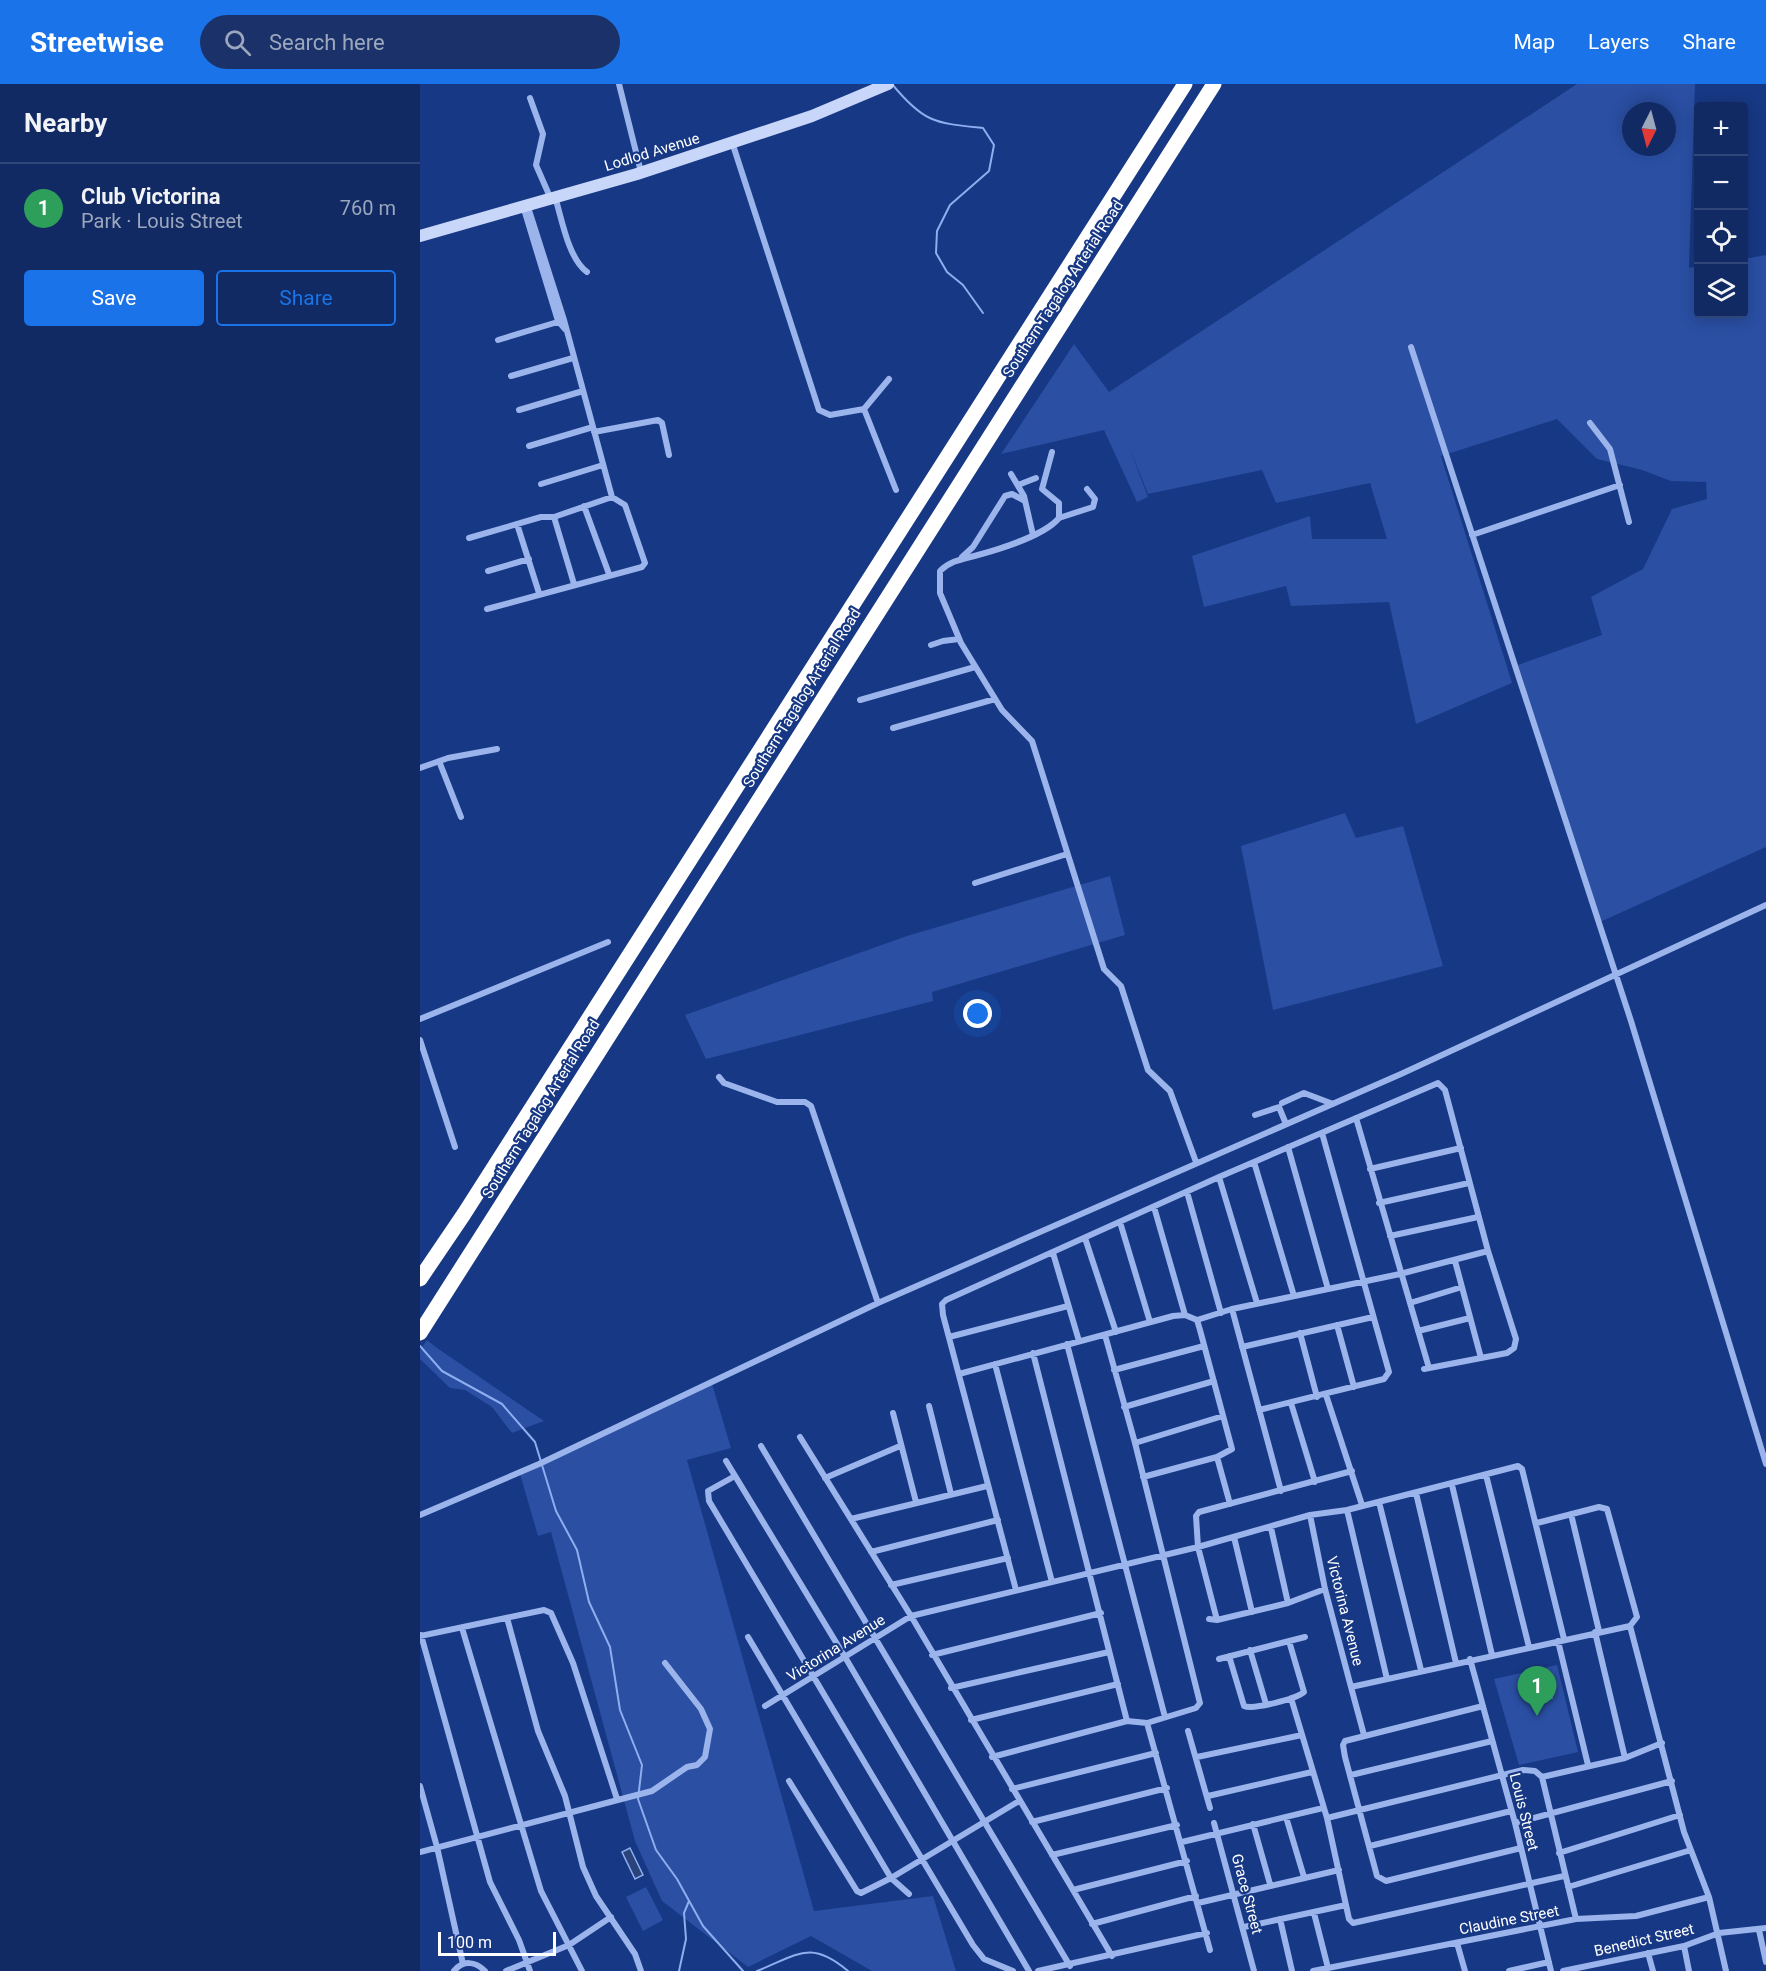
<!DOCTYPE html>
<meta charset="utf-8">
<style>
body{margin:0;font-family:Roboto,sans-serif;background:#1a3269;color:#f1f3f6}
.controls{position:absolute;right:18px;top:18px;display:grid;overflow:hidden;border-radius:6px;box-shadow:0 3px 15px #0003}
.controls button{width:54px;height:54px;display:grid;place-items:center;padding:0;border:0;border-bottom:2px solid #304678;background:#112a63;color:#f1f3f6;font:30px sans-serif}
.compass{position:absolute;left:1202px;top:18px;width:54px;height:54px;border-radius:50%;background:#112a63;box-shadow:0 3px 15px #0003;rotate:186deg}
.scale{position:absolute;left:18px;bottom:15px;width:118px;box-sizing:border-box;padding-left:6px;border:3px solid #fff;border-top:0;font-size:16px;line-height:21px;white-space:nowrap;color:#fff;-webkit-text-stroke:4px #173884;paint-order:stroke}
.you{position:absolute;left:558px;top:930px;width:21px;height:21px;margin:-15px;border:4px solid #fff;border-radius:50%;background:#1a73e8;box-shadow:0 0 0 9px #1a73e833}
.badge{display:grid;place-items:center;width:39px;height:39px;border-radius:50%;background:#1a73e8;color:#fff;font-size:20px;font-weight:700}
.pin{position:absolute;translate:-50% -50px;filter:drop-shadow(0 2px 3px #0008)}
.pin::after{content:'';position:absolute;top:32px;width:21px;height:18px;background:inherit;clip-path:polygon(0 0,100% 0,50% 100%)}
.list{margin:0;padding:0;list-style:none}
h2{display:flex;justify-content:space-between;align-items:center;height:78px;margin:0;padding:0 24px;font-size:26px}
h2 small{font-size:20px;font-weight:400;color:#9ca7be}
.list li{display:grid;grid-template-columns:39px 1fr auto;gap:18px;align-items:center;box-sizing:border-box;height:90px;padding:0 24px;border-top:2px solid #304678}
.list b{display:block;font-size:22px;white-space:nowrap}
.list p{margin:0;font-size:20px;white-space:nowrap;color:#9ca7be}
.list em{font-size:20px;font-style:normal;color:#9ca7be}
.actions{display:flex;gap:12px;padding:18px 24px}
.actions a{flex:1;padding:14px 0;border:2px solid #1a73e8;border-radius:6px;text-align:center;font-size:21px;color:#1a73e8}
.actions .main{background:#1a73e8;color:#fff}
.icon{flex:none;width:33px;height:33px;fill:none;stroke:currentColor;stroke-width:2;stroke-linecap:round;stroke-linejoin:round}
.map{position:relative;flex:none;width:1346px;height:1887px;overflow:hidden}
header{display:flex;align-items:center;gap:36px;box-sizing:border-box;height:84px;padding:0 30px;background:#1a73e8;color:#fff}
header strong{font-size:28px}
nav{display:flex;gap:33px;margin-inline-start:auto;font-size:21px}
.search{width:420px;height:54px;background:#1a3269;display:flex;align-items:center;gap:15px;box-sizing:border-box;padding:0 21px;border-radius:33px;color:#9ca7be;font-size:22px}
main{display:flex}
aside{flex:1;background:#112a63}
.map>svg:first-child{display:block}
</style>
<header>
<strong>Streetwise</strong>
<div class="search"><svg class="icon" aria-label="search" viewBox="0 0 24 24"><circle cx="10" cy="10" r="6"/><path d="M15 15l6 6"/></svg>Search here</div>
<nav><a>Map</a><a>Layers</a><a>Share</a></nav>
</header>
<main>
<aside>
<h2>Nearby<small></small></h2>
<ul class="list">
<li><span class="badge" style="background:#2e9e5b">1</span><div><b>Club Victorina</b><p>Park · Louis Street</p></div><em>760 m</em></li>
</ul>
<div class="actions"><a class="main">Save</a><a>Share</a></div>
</aside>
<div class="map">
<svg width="1346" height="1887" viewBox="0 0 1346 1887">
<rect width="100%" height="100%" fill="#173884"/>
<path fill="#2a4fa3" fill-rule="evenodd" d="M1157,0H1275L1269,184L1278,182V230H1324V175L1346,171V763L1180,838L1098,581L1182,551L1171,513L1223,485L1252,425L1287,415L1286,398L1251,397L1222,386L1177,375L1137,335L1021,372L1092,599L996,640L969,518L871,522L866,502L784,523L772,472L890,432L892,455H967L950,399L856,419L842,386L728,410L708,360L728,413L717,418L684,346L581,370L654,260L689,308ZM1211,27H1247V63H1211Z
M925,729L936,754L983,742L1023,882L853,926L821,762Z
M690,792L705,851L512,908L513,917L286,975L265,931L487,852Z
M7,1256L17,1264L124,1337L92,1349L72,1323L45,1306L30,1304L0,1275V1266Z
M292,1300L311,1364L267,1376L394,1827L513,1812L536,1887H452L391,1852L328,1883L242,1817L215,1757L131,1448L118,1452L100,1390Z
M1137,1581L1158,1668L1099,1681L1074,1595Z
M226,1803L243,1836L223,1847L206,1813Z"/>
<path fill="#2a437b" stroke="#8eaeef" stroke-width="1.5" d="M1119,1596L1128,1600L1132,1614L1116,1617L1105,1614L1103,1600Z
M210,1764L223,1791L215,1795L202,1768Z"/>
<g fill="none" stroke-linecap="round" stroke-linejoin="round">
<path stroke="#8eaeef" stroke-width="2" d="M472,0C504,39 515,39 563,44L574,61L569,87L530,121L517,147L516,169L527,188L543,201L563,229
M0,1262L22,1287L82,1320L115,1358L136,1427L157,1466L169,1518L190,1563L200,1626L222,1681L218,1715L236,1766L257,1795L283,1842L323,1887
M259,1887L266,1855L264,1829L269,1817
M337,1887C378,1871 390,1855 428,1887"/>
<path stroke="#9bb5ec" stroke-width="6" d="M199,0L221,88
M110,14L123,50L116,81L130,113
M312,58L399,326L410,331L444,325L476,406
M135,113C142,135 148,174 167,188
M107,120L144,236L192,413
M103,122L138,237L145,245
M78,256L141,237
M991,263L1211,937L1346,1380
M91,292L153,274
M444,325L469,295
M99,326L163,307
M1170,339L1190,365L1209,438
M174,348L238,336L242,339L249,371
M109,362L173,343
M632,368L622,405L639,419V434C625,451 580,465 558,471C544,475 531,476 520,487V509L541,559L582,626L612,657L684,885L701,902L728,986L750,1007L776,1078
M591,390L604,412L613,451
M121,400L183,381
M598,401L616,394
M164,422L189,490
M134,433L154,500
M639,434L673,423L675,415L667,405
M97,440L119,509
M1052,451L1200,401
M49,454L121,433H134L192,413L205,421L225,479L222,483L67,525
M542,473L553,463L585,412L592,410L605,417
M68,487L109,475
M511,561L523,557L539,555
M440,616L555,583
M473,644L575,615
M19,677L41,733
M0,684L28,674L77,665
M555,799L647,770
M0,935L188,858
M0,956L35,1063
M299,993L304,999L357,1018H385L391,1022L458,1219
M862,1019L884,1009L913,1020
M835,1031L859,1023L866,1040
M936,1034L1009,1284
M868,1063L908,1205
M834,1078L874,1212
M950,1085L1041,1064
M799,1093L837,1219
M767,1108L801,1229
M959,1119L1049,1099
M734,1123L765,1231
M700,1138L730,1238
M970,1152L1058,1133
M665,1154L696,1248
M633,1169L659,1257
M1035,1177L1061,1274
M990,1219L1042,1203
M812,1225L861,1407
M777,1236L812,1225L980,1190L1068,1167
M917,1241L934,1303
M998,1247L1050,1234
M880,1249L897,1313
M529,1253L648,1222
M647,1260L745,1633
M822,1263L953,1233
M613,1269L707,1637
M575,1280L632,1498
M694,1286L784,1262
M539,1290L753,1232L765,1231L777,1236L780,1246L812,1365L797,1373L723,1393
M906,1311L942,1421
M871,1319L895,1398
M509,1322L531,1410
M704,1323L794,1297
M839,1326L964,1295L969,1288L902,1049
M473,1329L496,1418
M380,1353L491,1532L692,1872
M715,1359L803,1332
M341,1362L650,1882
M797,1373L810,1420
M306,1377L425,1573L609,1887
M1066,1391L1109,1563
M315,1392L288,1407L289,1417L553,1861L564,1875L593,1887
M405,1394L480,1362
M1032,1401L1072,1571
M996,1409L1036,1579
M959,1418L1001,1586
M927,1426L967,1595
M1151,1430L1179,1547
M0,1431L119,1380L458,1219L981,990L1346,821
M890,1431L927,1426L1098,1382L1102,1385L1144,1555
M431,1435L567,1402
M1117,1439L1179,1423L1187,1425L1217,1533L1210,1542
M851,1444L868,1519
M814,1453L832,1528
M451,1468L578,1436
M471,1501L588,1474
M596,1506L523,1231L522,1220L526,1216L799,1093L1018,999L1025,1006L1068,1167L1096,1255L1094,1264L1087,1269L1004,1285
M87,1534L118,1647L145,1712L163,1783L176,1812L215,1870L221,1887
M789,1535L797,1536L868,1519L905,1505
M797,1536L778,1463L776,1432L779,1428L932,1387
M42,1544L121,1807L162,1887
M1175,1548L1205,1674
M1,1551L70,1798L99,1856L110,1887
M0,1552L124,1526L131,1529L153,1579L197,1715
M328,1553L471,1794L489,1810
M1138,1557L1168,1681
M830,1566L846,1620
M512,1571L681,1529
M809,1572L824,1622C833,1626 876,1615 884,1608L869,1557
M799,1575L885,1553
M1050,1575L1095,1739L1131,1887
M931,1603L944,1651
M531,1604L689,1568
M871,1614L907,1734L929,1835L933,1839L1144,1792
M345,1622L491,1532L778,1463L890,1431L905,1505L931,1603L1210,1542L1264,1748L1289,1813L1306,1887
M1063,1622L925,1657L923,1661L925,1673L957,1792L966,1797L1101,1764
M551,1636L698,1600
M727,1639L790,1866
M768,1647L790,1724
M572,1673L707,1637L727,1639L776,1624L780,1619L715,1359L685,1251
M777,1673L882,1651
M931,1691L1072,1657
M1122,1693L1205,1674L1242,1659
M369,1697L437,1807L441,1809L471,1794L599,1717
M0,1702L17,1763L43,1880
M592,1705L736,1669
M788,1712L892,1688
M866,1733L884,1793
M907,1734L1103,1686L1115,1687L1122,1693L1156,1835
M612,1738L747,1704
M794,1739L834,1887
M1095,1739L1252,1697
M833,1740L850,1800
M762,1758L903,1724
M950,1762L1091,1727
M0,1768L232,1707L267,1683L277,1681L285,1673L290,1645L281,1625L245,1579
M1139,1769L1260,1731
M632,1771L757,1741
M1148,1803L1271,1766
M653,1806L767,1777
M778,1819L919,1786
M894,1829L908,1884
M860,1835L872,1887
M672,1840L776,1812
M824,1843L926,1821
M1339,1846L1346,1878
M1037,1859L1045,1887
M1264,1862L1269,1887
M1228,1869L1233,1887
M34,1887C43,1876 55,1877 65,1887
M86,1887L149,1861L191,1833
M618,1887L787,1849
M893,1887L1156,1835L1216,1832L1289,1813
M1089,1887L1129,1878
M1143,1887L1264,1862L1299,1849L1346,1844"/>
<path stroke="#c8d7f9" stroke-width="12" d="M0,152L217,90L392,32L468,0"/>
<path stroke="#fff" stroke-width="15" d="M0,1195L44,1130L765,0
M0,1249L794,0"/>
</g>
<g text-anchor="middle" stroke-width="4.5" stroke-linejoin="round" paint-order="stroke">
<g font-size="15" fill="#fff" stroke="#173884">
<text transform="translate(232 68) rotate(-17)" y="5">Lodlod Avenue</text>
<text transform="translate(643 205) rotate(-57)" y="5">Southern Tagalog Arterial Road</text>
<text transform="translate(382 614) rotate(-58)" y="5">Southern Tagalog Arterial Road</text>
<text transform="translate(121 1025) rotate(-58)" y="5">Southern Tagalog Arterial Road</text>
<text transform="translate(925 1527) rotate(76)" y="5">Victorina Avenue</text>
<text transform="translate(416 1564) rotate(-32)" y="5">Victorina Avenue</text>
<text transform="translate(1104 1728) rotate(76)" y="5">Louis Street</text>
<text transform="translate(827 1810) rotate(75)" y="5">Grace Street</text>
<text transform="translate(1089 1836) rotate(-11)" y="5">Claudine Street</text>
<text transform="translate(1224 1856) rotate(-13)" y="5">Benedict Street</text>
</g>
</g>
</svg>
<div class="controls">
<button>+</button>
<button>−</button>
<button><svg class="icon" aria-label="locate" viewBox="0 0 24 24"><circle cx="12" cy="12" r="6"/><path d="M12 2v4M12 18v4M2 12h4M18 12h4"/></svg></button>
<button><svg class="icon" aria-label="layers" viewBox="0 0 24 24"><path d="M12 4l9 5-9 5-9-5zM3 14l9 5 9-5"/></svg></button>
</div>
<svg class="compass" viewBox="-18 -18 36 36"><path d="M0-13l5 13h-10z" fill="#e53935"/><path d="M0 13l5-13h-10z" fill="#9ca7be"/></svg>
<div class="scale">100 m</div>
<div class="you"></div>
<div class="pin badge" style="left:1117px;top:1632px;background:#2e9e5b">1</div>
</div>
</main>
